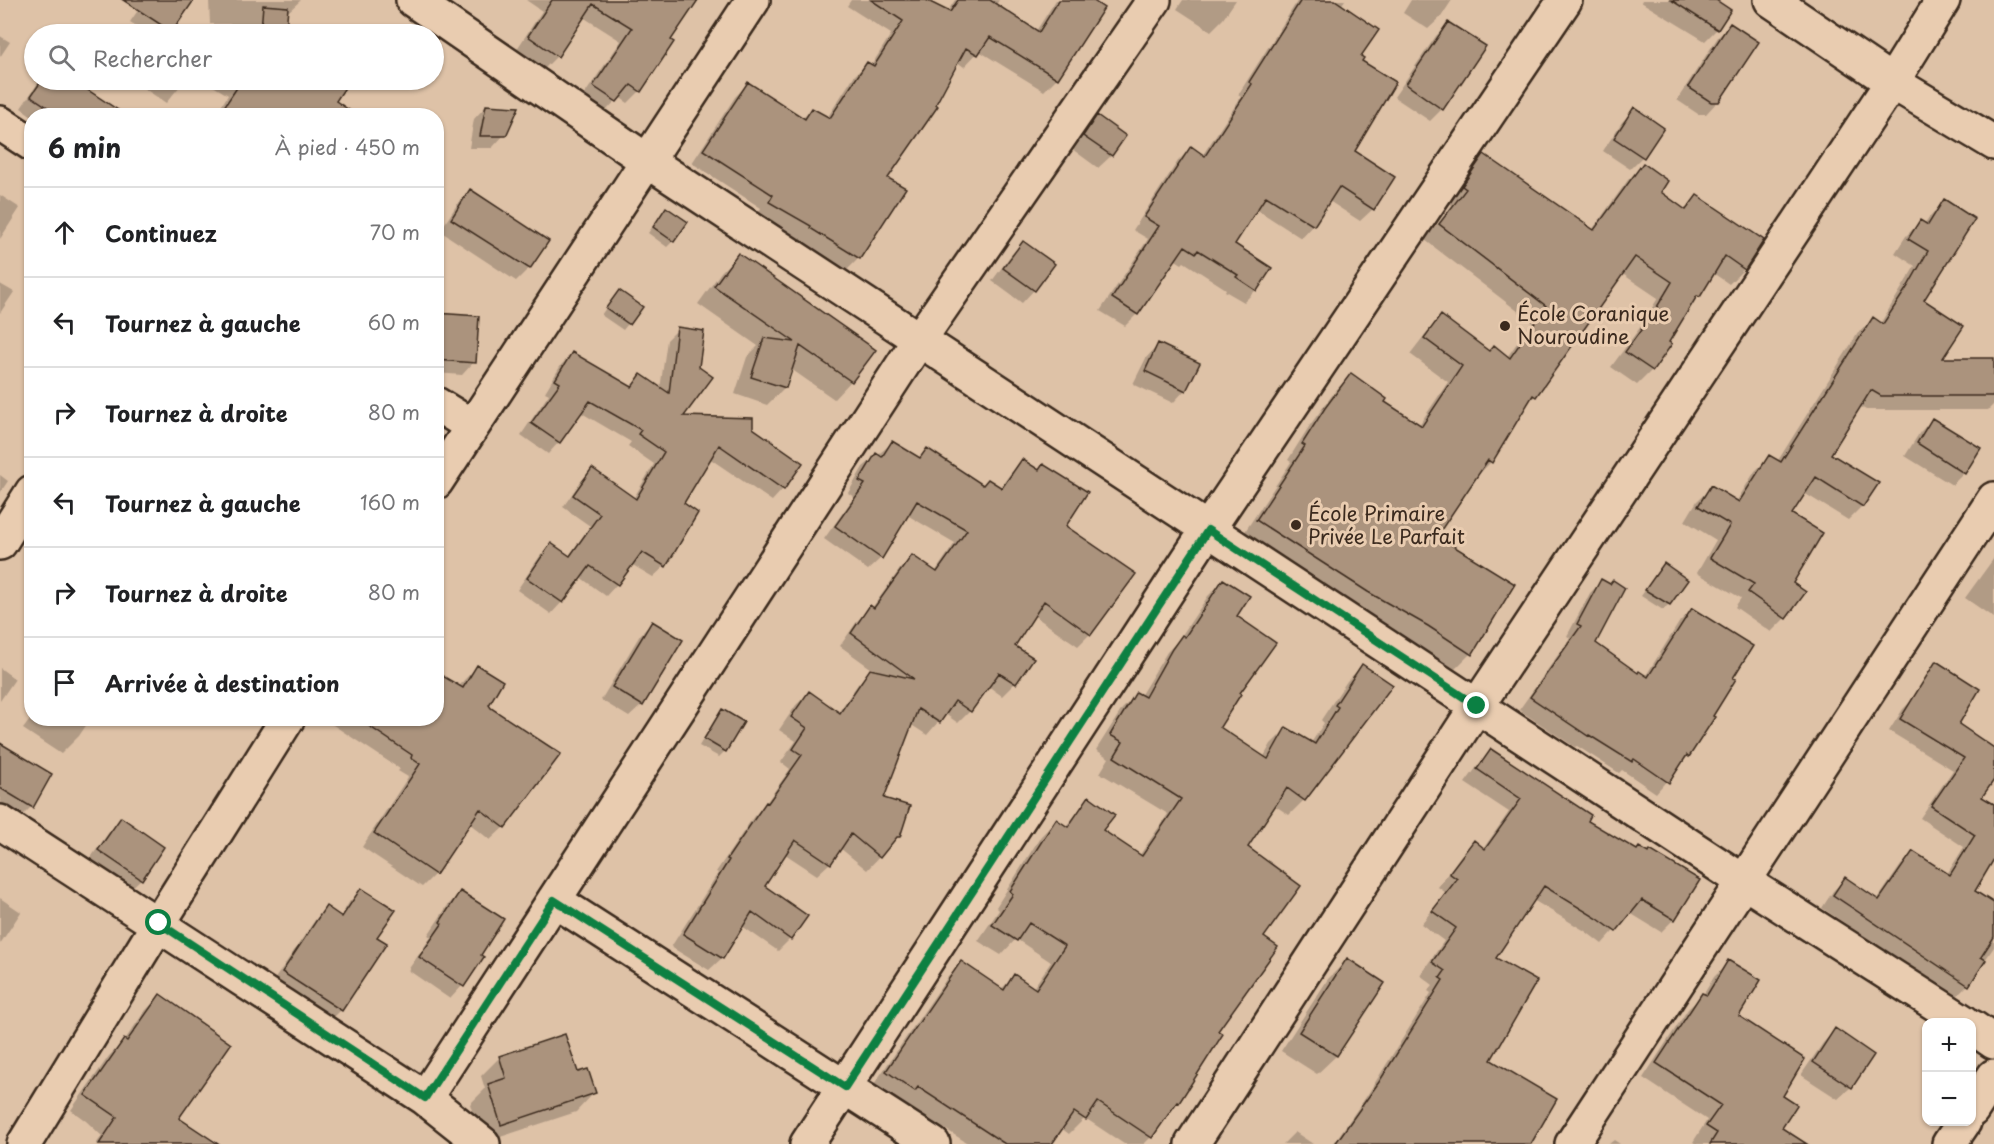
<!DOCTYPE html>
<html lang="fr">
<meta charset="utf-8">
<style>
body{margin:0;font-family:"Playpen Sans",sans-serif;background:#f2f2f2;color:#202124}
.controls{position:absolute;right:18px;bottom:18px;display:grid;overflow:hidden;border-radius:12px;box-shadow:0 2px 4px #0004}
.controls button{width:54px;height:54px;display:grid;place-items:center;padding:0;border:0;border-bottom:2px solid #e0e0e0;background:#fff;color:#202124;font:30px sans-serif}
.stop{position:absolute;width:18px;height:18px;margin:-14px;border:4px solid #0b8043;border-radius:50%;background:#fff}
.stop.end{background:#0b8043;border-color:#fff;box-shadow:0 2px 6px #0008}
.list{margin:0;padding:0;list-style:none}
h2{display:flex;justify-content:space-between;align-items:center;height:78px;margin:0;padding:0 24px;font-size:26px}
h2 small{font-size:20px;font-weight:400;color:#757577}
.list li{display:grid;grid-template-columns:39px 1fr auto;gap:18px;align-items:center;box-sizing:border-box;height:90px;padding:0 24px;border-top:2px solid #e0e0e0}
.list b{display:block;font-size:22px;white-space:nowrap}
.list em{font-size:20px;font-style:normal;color:#757577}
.icon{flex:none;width:33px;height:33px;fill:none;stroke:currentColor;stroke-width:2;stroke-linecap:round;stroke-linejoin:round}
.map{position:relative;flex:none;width:1994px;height:1144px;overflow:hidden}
.search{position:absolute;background:#fff;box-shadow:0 2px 4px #0004;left:24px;top:24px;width:420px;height:66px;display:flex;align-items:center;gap:15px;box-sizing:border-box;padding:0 21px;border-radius:33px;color:#757577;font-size:22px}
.panel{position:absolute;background:#fff;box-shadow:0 2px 4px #0004;left:24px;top:108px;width:420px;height:618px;border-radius:24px}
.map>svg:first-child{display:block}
</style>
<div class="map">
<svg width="1994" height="1144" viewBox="0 0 1994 1144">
<rect width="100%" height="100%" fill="#dec2a7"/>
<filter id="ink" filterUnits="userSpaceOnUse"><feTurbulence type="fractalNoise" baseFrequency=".0167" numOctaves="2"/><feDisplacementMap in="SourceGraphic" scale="12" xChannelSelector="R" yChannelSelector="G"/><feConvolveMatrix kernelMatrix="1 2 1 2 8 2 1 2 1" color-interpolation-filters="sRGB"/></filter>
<g filter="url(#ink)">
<path fill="#0003" d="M145,0H192L168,34H149L130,22Z
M209,0H301L288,12H286L284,34H248L255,24H210Z
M526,0H696L640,91L628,103L619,97L604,113L582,98L621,41L583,17L557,56L545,68L517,49L542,11Z
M851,0H923L947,12L955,0H999L996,5L1036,31L1056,0H1089L1057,78L1044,91L979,51L964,67L957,62L886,178L903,189L859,258L846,271L798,241L799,239L757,215L761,208L692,163L735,97L748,84L802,119L812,109L827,118L854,76L867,64L871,66L891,34L847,6Z
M1183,0H1236L1223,19L1211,31L1177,9Z
M1298,0H1345L1341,6L1359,56L1353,152L1373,209L1360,221L1329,201L1313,225L1301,238L1256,209L1233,244L1256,290L1244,302L1225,291L1226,289L1184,262L1182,264L1174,259L1137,314L1125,326L1100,311L1148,239L1133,230L1178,161L1191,148L1202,156L1241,97L1238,95Z
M1411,0H1452L1441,17L1428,29L1403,13Z
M1642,0H1713L1717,29L1705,41L1641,2Z
M1448,24L1442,109L1430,121L1394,97L1436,36Z
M1731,25L1718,101L1706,114H1698L1677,100L1718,37Z
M0,36L10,42L0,57Z
M40,80H93L86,90L114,109L153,115L32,116L21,108Z
M142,80H185L166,103L139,85Z
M218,80H321L340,92L334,102L355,116H215L228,95L213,86Z
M486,106L504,135L492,148H469L474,119Z
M1635,109L1642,157L1630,169L1603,151L1622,122Z
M1097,117L1124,137L1111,156L1098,168L1072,149L1085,129Z
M1484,156L1592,230L1628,180L1643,165L1659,192L1684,210L1698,197L1744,269L1729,284L1713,273L1698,296L1691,304L1652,370L1637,385L1611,367L1639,329L1658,298L1621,273L1535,396L1524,406L1491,462L1476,477L1435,537L1470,654L1455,669L1242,536L1291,462L1288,460L1310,425L1336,390L1351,375L1383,402L1419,425L1448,382L1410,354L1427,332L1442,317L1489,352L1507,357L1532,322L1425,240L1452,205L1448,202L1469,171Z
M470,191L547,241L529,268L516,281L440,231L458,203Z
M0,195L20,208L0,239Z
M1944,201L1922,300L1940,360H1994V404L1988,410H1866L1859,406L1829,454L1862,506L1848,520L1804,493L1790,515L1791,583L1785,618L1771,632L1735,607L1741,598L1697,573L1716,540L1685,521L1697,501L1712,487L1736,502L1755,471L1770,457L1777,462L1858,333L1873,319L1880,324L1915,266L1895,253L1906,236L1920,222L1924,224L1930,216Z
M661,215L673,241L667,247L648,233Z
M1023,243L1034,290L1022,303L992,281L1011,255Z
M738,255L851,381L834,399L791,369L785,387L767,405L735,394L747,357L758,346L698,304L721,272Z
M0,284L14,292L0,313Z
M613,298L641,308L623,330L601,315Z
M436,314L474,362L462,375L436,373Z
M678,329L681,417L751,428L801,464L783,489L772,501L709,458L682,504L665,566L653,577L631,564L617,584L606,596L580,577L562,602L551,614L517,590L540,556L551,545L568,557L590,526L563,507L581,481L592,470L633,499L654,464L628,446L631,442L580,412L559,442L548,454L521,435L549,394L545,392L561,365L572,354L629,388L641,376L660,389L667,340Z
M1158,345L1185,390L1173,403L1133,384L1146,358Z
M1932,420L1964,473L1952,485L1905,456L1920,432Z
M892,443L919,458L928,450L982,487L999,489L1010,474L1022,461L1064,526L1090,634L1078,646L1033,615L1013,646L1032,659L1015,683L1002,696L988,686L970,711L958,723L945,714L927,735L910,724L882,799L899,836L867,870L840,848L830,863L817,875L785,854L763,886L790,939L778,951L742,926L722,958L709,970L671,947L718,873L716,872L754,816L764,806L790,769L781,762L796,741L779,730L796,705L809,693L838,713L858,684L872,669L840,646L858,620L872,608L900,569L912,557L935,572L955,543L907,515L881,558L868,570L824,539L854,497L848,493L863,467Z
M0,475L8,481L0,493Z
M1994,558V618L1965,598Z
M1664,565L1669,604L1663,610L1641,596Z
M1223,581L1235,616L1237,694L1218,727L1263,758L1271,744L1286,729L1311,743L1324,723L1321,720L1347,681L1362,666L1391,686L1304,800L1289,815L1274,805L1246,848L1261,937L1216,1031L1178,1102L1165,1115L1151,1137L1144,1144H1124L1085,1118L1069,1134L1061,1128L1051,1144H969L902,1102L899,1105L872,1087L947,978L962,963L1001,989L1015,976L1033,988L1051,962L1016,939L1001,955L978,941L999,910L996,907L1041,836L1056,821L1065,827L1090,798L1101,831L1139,856L1168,814L1100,773L1109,758L1096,750L1122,709L1137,694L1140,696L1167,652L1178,641L1208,596Z
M1602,581L1594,643L1638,674L1645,677L1680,621L1692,610L1731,678L1688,756L1656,793L1622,770L1619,773L1577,746L1575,747L1519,710L1570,638L1567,636L1590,593Z
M652,623L642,705L629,717L601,700L640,635Z
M477,667L487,705L504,827L490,840L469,823L435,874L422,887L362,847L408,777L398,771L400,769L330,723L333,718H436L464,680Z
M0,668L15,679L0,701Z
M1915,697L1994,750V778L1980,797L1994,806V862L1992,861L1972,891L1994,905V947L1968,985L1956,997L1822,908L1833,891L1845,879L1877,900L1901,865L1913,853L1947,874L1964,847L1920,818L1953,770L1889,731L1903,709Z
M722,711L725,751L719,757L699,746L716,717Z
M32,717V718H91L79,736L61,754L23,729Z
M1491,751L1586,821L1674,919L1661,932L1630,913L1602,944L1585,931L1533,900L1494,958L1489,1061L1526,1144H1333L1366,1097L1431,993L1428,991L1433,985L1420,975L1444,941L1421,924L1446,893L1438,887L1461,855L1474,842L1483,849L1509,812L1465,783L1479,764Z
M0,769L31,807L19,819L0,808Z
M121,819L141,879L128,891L87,863L109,832Z
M361,890L375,937L341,1010L330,1021L272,983L315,920L326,908L340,917L350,901Z
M460,893L479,955L482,957L462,986L450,999L408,970L431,937L428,935L448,905Z
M0,898L21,912L0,944Z
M1347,960L1383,983L1336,1056L1317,1074L1281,1051L1328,979Z
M1729,962L1737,1016L1781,1096L1780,1128L1799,1144H1696L1693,1142L1707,1120L1643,1078L1688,1009L1703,995L1714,977Z
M160,996L177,1119L215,1144H96L102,1136L86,1121L71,1110L109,1056L124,1041L145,1011Z
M1835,1030L1851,1087L1838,1099L1801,1075L1823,1043Z
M500,1057L577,1074L594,1093L576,1112L482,1143L470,1104L485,1089L481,1076Z
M1295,1132L1313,1144H1283Z
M1614,1140L1620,1144H1609Z"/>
<path fill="#ab937d" stroke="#3b2a1e" stroke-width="1.5" d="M123,0H194L172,32Z
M552,0H698L671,40L674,42L641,92L631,85L617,102L593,86L632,28L593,4L558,57L528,36Z
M871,0H926L950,12L958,0H990L1039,32L1059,0H1092L1104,8L1058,79L990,37L978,55L966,48L936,104L938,106L888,178L906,188L860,259L810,228L811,226L769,202L773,195L703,150L748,82L805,119L812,108L830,118L867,62L874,66L903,21Z
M1301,0H1335L1379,30L1361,56L1364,58L1362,61L1396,82L1355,151L1395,177L1374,210L1339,187L1314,226L1266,196L1235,244L1272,268L1257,291L1236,277L1238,275L1198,250L1196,253L1185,246L1138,315L1112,298L1159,226L1144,217L1191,146L1205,156L1252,84L1249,82Z
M1671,0H1716L1731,10L1718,30Z
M263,5L288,7L286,31L261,30Z
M1448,22L1486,46L1443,110L1406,84Z
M1730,23L1759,42L1719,102H1711L1688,87Z
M42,80H95L88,90L127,116H61L31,96Z
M242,80H350L336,101L358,116H218Z
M486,105L519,107L506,136H480Z
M1634,107L1664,128L1644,158L1614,138Z
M1097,115L1126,136L1112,156L1083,136Z
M1484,154L1594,230L1643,163L1668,181L1661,192L1686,210L1697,195L1764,240L1745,270L1725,256L1700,297L1697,296L1669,342L1672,344L1653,371L1625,352L1654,312L1672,282L1635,257L1536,397L1533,395L1492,463L1488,460L1437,536L1515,584L1472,655L1428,626L1368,592L1256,520L1305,446L1302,444L1325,408L1351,373L1387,399L1385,402L1422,426L1462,366L1424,338L1441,315L1489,351L1494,345L1510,358L1546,306L1439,224L1466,189L1462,186Z
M470,189L549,241L530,269L451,219Z
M1944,199L1975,219L1924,300L1964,326L1943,358H1994V396H1881L1871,390L1831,454L1879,483L1863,507L1816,477L1792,514L1823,533L1793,583L1806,592L1786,619L1748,592L1754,584L1710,558L1730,525L1698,506L1711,485L1739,502L1769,455L1781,462L1873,317L1883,324L1908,286L1928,251L1908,239L1920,220L1928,225Z
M666,207L688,222L674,242L653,227Z
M1023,241L1055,264L1035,291L1003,268Z
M738,253L876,350L852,382L800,346L786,388L751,377L764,338L795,342L714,286Z
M619,290L643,307L630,325L606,308Z
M436,313L479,316L476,363L436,360Z
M677,327L704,331L699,367L713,377L684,416L753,418V428L803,463L784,490L719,445L684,503L698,513L666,567L642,552L618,585L590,566L563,603L527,578L551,543L570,556L600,514L573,495L592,468L636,499L664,452L638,434L641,430L590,401L560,443L531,423L560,383L555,380L572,352L632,387L641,374L669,393Z
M1158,343L1200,363L1186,391L1145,371Z
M1932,418L1981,448L1965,474L1917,443Z
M892,441L920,458L927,448L983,485L988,479L1002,488L1022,459L1039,470L1043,464L1088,492L1066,526L1136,574L1091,635L1044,601L1015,646L1034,658L1016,684L999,673L971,712L955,701L940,723L918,709L884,798L910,806L900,837H897L880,858L851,834L831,864L795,840L765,886L808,916L791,940L752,912L723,959L683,934L729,860L727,859L766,802L768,803L802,755L793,749L807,728L791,717L809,691L840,713L870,669L914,679L851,633L870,605L874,608L912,555L937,572L967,530L917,501L882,559L835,526L865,484L859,481L876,453L882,457Z
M1664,563L1688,580L1670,605L1645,590Z
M1223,579L1250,596L1237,616L1276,643L1240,693L1241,694L1220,727L1268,759L1286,727L1315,744L1338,707L1335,705L1362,664L1393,685L1305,801L1287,788L1248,847L1301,886L1264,937L1278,947L1218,1031L1223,1034L1179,1103L1177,1102L1152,1138L1098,1102L1086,1120L1074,1112L1052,1144H1005L918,1087L915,1091L886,1071L961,961L1004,990L1014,974L1036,989L1065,946L1029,923L1017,941L992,925L1013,894L1010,891L1056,819L1068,827L1089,796L1115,815L1103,830L1142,856L1181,799L1114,757L1123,742L1110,735L1136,692L1145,697L1172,649L1182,635L1185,637Z
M1601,579L1610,584L1613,580L1625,588L1596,643L1638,673L1639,671L1648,677L1692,608L1753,646L1733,678L1736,679L1713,716L1715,717L1689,757L1687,755L1669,783L1634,759L1632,762L1589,735L1588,736L1530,697L1581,626L1577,624Z
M652,621L683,640L643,706L612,687Z
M1936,661L1980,689L1959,724L1994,748V780L1982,797L1994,804V859L1975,891L1994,903V937L1981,957L1986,960L1969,986L1833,895L1845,877L1879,900L1913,851L1950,875L1975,835L1931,806L1964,758L1900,719Z
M477,665L503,681L489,705L491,708L561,754L505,828L480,809L436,875L374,833L420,764L411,758L412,755L357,718H436V672L463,688Z
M722,709L744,722L726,752L704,739Z
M0,743L52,774L33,808L0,788Z
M1491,749L1591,815L1588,821L1637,850L1639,847L1649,853L1650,850L1700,880L1675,920L1642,900L1616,932L1598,919L1544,886L1496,958L1537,981L1491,1060L1557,1099L1531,1144H1335L1379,1082L1443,980L1440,978L1445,971L1432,962L1456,928L1432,911L1457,879L1449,873L1474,840L1485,849L1521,799L1477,769Z
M121,817L164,847L142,880L98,850Z
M361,888L396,910L377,937L387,943L342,1011L282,972L326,906L342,917Z
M460,891L504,919L481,955L484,957L464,987L419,957L442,924L440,922Z
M1347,958L1385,983L1337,1056L1299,1032Z
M1728,960L1761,980L1739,1016L1805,1059L1783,1096L1797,1105L1782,1128L1807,1144H1710L1717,1133L1706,1126L1721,1105L1656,1063L1702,993L1707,995Z
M160,994L231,1044L179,1118L218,1144H99L117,1117L85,1095L124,1039L127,1041Z
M1835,1028L1874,1055L1852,1088L1813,1062Z
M565,1034L578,1072L588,1069L596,1093L501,1125L488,1084L506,1078L499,1056Z"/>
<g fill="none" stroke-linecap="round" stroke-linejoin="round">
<g stroke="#3b2a1e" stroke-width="38">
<path id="minor" d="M413,0L646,160L1743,881L1964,1022
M1771,0L1892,82L1994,143
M0,123L32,144
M436,404L472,426
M436,482L753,0
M0,543L32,492
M0,822L425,1098L483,1144
M554,900L933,1144
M1972,1027L1994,1042
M425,1098L919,340L1154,0
M1972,1110L1994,1076
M24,1144L159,923L288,718
M807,1144L1208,529L1565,0
M1192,1144L1477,706L1892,82L1943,0
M1572,1144L1994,499
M1949,1144L1964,1122"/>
</g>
<use href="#minor" stroke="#e9ccb0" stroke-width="33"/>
</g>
</g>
<g fill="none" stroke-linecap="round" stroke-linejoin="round" filter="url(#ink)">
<path stroke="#0b8043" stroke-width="8" d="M159,923L425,1098L554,900L845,1087L1208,530L1477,706"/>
</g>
<g fill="#3b2a1e" stroke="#e9ccb0" stroke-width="2">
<circle cx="1505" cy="326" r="6"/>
<circle cx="1296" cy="525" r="6"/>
</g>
<g text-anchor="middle" stroke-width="6" stroke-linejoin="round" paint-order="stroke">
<g font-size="20" fill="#3b2a1e" stroke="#e9ccb0" text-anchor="start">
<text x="1517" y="321">École Coranique<tspan x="1517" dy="23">Nouroudine</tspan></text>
<text x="1308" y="521">École Primaire<tspan x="1308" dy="23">Privée Le Parfait</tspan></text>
</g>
</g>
</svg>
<div class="controls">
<button>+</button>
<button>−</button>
</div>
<div class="stop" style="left:159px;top:923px"></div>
<div class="stop end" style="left:1477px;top:706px"></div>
<div class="search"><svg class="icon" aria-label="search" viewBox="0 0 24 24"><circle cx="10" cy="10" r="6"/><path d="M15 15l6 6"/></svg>Rechercher</div>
<section class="panel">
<h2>6 min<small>À pied · 450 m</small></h2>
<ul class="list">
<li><svg class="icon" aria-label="ahead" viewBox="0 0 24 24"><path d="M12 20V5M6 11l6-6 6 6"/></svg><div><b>Continuez</b></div><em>70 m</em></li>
<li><svg class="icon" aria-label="left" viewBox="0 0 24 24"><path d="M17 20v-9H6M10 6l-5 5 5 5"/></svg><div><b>Tournez à gauche</b></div><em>60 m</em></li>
<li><svg class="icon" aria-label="right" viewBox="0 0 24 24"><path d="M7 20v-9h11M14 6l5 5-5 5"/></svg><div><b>Tournez à droite</b></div><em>80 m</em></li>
<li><svg class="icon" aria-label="left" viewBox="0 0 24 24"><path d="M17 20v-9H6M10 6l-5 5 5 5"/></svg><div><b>Tournez à gauche</b></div><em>160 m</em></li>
<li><svg class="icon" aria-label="right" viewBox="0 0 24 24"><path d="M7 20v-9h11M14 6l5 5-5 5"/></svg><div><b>Tournez à droite</b></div><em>80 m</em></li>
<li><svg class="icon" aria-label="arrive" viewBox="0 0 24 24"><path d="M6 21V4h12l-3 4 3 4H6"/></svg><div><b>Arrivée à destination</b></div></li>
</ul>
</section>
</div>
